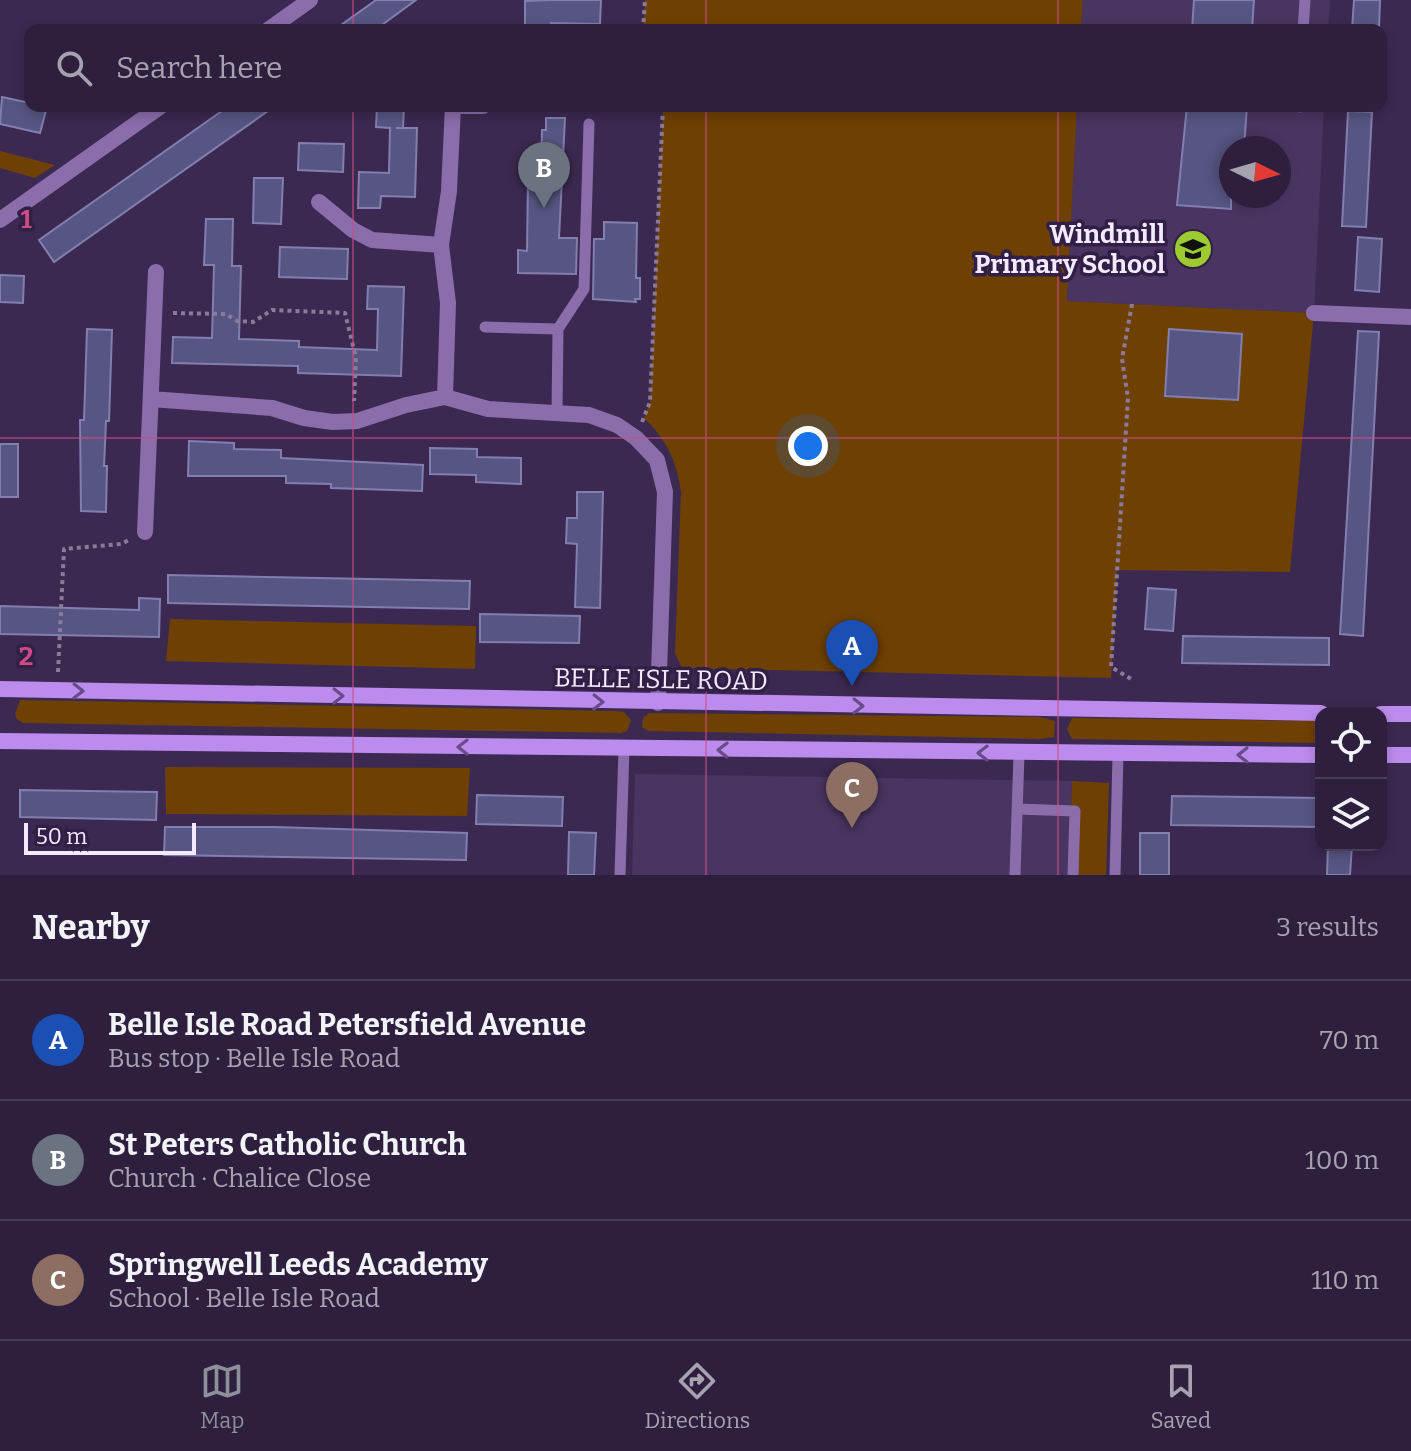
<!DOCTYPE html>
<meta charset="utf-8">
<style>
body{margin:0;font-family:Bitter,serif;background:#352744;color:#f1f3f6}
.controls{position:absolute;right:24px;bottom:24px;display:grid;overflow:hidden;border-radius:16px;box-shadow:0 4px 12px #0003}
.controls button{width:72px;height:72px;display:grid;place-items:center;padding:0;border:0;border-bottom:2px solid #483d57;background:#2d1f3d;color:#f1f3f6;font:40px sans-serif}
.compass{position:absolute;left:1219px;top:136px;width:72px;height:72px;border-radius:50%;background:#2d1f3d;box-shadow:0 4px 12px #0003;rotate:95deg}
.scale{position:absolute;left:24px;bottom:20px;width:172px;box-sizing:border-box;padding-left:8px;border:4px solid #f3eaff;border-top:0;font-size:22px;line-height:28px;white-space:nowrap;color:#f3eaff;-webkit-text-stroke:6px #321f46;paint-order:stroke}
.you{position:absolute;left:808px;top:446px;width:28px;height:28px;margin:-20px;border:6px solid #fff;border-radius:50%;background:#1a73e8;box-shadow:0 0 0 12px #1a73e833}
.badge{display:grid;place-items:center;width:52px;height:52px;border-radius:50%;background:#8c9099;color:#fff;font-size:26px;font-weight:700}
.pin{position:absolute;translate:-50% -66px;filter:drop-shadow(0 2px 4px #0008)}
.pin::after{content:'';position:absolute;top:42px;width:28px;height:24px;background:inherit;clip-path:polygon(0 0,100% 0,50% 100%)}
.list{margin:0;padding:0;list-style:none}
h2{display:flex;justify-content:space-between;align-items:center;height:104px;margin:0;padding:0 32px;font-size:34px}
h2 small{font-size:26px;font-weight:400;color:#a7a2b0}
.list li{display:grid;grid-template-columns:52px 1fr auto;gap:24px;align-items:center;box-sizing:border-box;height:120px;padding:0 32px;border-top:2px solid #483d57}
.list b{display:block;font-size:30px;white-space:nowrap}
.list p{margin:0;font-size:26px;white-space:nowrap;color:#a7a2b0}
.list em{font-size:26px;font-style:normal;color:#a7a2b0}
.icon{flex:none;width:44px;height:44px;fill:none;stroke:currentColor;stroke-width:2;stroke-linecap:round;stroke-linejoin:round}
.map{position:relative;flex:none;width:1411px;height:875px;overflow:hidden}
.search{position:absolute;background:#2d1f3d;box-shadow:0 4px 12px #0003;left:24px;right:24px;top:24px;height:88px;display:flex;align-items:center;gap:20px;box-sizing:border-box;padding:0 28px;border-radius:16px;color:#a7a2b0;font-size:30px}
.sheet{height:464px;background:#2d1f3d}
nav{display:flex;justify-content:space-around;align-items:center;box-sizing:border-box;height:112px;border-top:2px solid #483d57;background:#2d1f3d;font-size:22px;color:#a7a2b0}
nav a{display:grid;justify-items:center;gap:4px}
nav .on{color:#8c9099}
.map>svg:first-child{display:block}
</style>
<div class="map">
<svg width="1411" height="875" viewBox="0 0 1411 875">
<rect width="100%" height="100%" fill="#3c2951"/>
<path fill="#4a3461" fill-rule="evenodd" d="M1083,0H1330L1328,30H1081Z
M1077,106H1324L1314,313L1067,301ZM1231,148H1279V196H1231Z
M635,774L1072,781L1069,875H632Z"/>
<path fill="#6e4002" d="M645,0H1083L1081,30H643Z
M663,106H1077L1067,301L1314,313L1290,572L1117,570L1111,678L682,668L675,653L681,492C677,461 666,439 644,418L650,402Z
M0,151L55,165L35,178L0,168Z
M170,619L476,626L475,669L166,661Z
M20,700L615,711L624,712L631,720L627,731L621,733L23,723L17,719L15,714Z
M649,713L1040,717L1055,721L1054,737L1039,739L648,731L642,727L643,718Z
M1072,718L1321,721V743L1072,739L1067,729Z
M165,767L470,768L467,816L166,814Z
M1072,781L1109,783L1106,875H1069Z"/>
<path fill="#575583" stroke="#807faf" stroke-width="2" d="M376,0H416L375,30H334Z
M552,0H601L600,24L551,23V30H525V1Z
M1194,0H1254L1252,30H1192Z
M1354,0H1380L1379,30H1352Z
M2,97L30,103V106L47,107L40,133L0,124Z
M229,106H275L54,262L39,240Z
M377,106H404L403,128H396H417L415,197L381,196L380,208H358L359,172L389,173L390,128L376,127Z
M1187,106H1247L1244,148H1231V209L1177,205Z
M1348,111L1372,112L1366,227L1342,226Z
M546,118H565L559,238H577L576,274L518,273V250L527,251L528,178H541L542,130H546Z
M299,143L344,144L343,172L298,170Z
M254,178H283L281,224L253,223Z
M206,219H233L232,266H241L239,339L299,341V347L377,350L378,309H367L368,286L404,287L401,376L298,373V366L172,363L173,337L212,338L214,265H204Z
M604,222L637,223L636,278H640V299H635L636,302L593,299L594,239H604Z
M1358,237L1382,239L1379,292L1355,290Z
M280,247L348,249L347,279L279,277Z
M0,275L24,276L23,303L0,302Z
M87,329L112,330L109,421H106L104,466H107L106,512L81,511L80,420H84Z
M1169,329L1242,334L1238,400L1165,396Z
M1358,331L1379,332L1363,636L1340,634Z
M189,441L234,443V449L281,450V458L423,465L422,491L331,488V484L286,483V476H188Z
M0,444H18V497H0Z
M430,448L477,449V457L521,458V484L476,482V475L430,474Z
M577,492H603L600,608L575,607L577,544L566,543L567,518H577Z
M168,575L470,581L469,609L168,603Z
M1148,588L1176,590L1173,631L1145,629Z
M139,598L160,599L159,637L0,634V606L139,610Z
M480,614L580,616L579,643L480,642Z
M1183,636L1329,638V665L1182,663Z
M20,790L157,792L156,820L20,817Z
M477,795L563,797L562,826L476,824Z
M1172,796L1320,798L1319,827L1171,825Z
M165,827H275L467,833L466,860L164,855Z
M569,832L596,833L594,875H568Z
M1140,833H1169V875H1140Z
M1328,845H1352L1350,875H1327Z"/>
<g fill="none" stroke-linecap="round" stroke-linejoin="round">
<path stroke="#8a7b9b" stroke-width="4" stroke-dasharray="4 4" stroke-linecap="butt" d="M643,30L645,0
M1132,304L1122,359L1128,398L1111,667L1133,680
M173,313L226,314L237,321L253,322L272,310L345,313L356,358L354,401
M642,422L650,402L663,106
M58,672L64,549L121,544L131,539"/>
<path stroke="#8a6daa" stroke-width="11" d="M1303,30L1305,0
M1300,107V106
M485,327L558,329L557,412
M558,329L584,289L589,124
M1017,809L1075,811L1073,875
M620,875L624,749
M1015,875L1019,754
M1115,875L1118,755"/>
<path stroke="#8a6daa" stroke-width="16" d="M268,30L310,0
M319,202L353,230L372,240L441,245
M0,220L161,106
M1314,313L1411,317
M445,397L448,303L441,245L449,191L453,106H483
M151,399L272,408L304,418L333,422L357,421L406,405L445,397L488,409L589,415L617,425L636,438L657,460L665,492L658,703
M145,532L156,272"/>
<path stroke="#bb8ced" stroke-width="16" d="M0,689L1321,713
M1381,714H1411
M0,741L1321,755
M1381,755H1411"/>
</g>
<defs><path id="oneway-chevron" d="M-2-3.5L2.5 0L-2 3.5" fill="none" stroke-width="1.6" stroke-linecap="round" stroke-linejoin="round" transform="scale(2)"/></defs>
<g stroke="#694b89">
<use href="#oneway-chevron" transform="translate(78 691) rotate(1)"/>
<use href="#oneway-chevron" transform="translate(338 696) rotate(1)"/>
<use href="#oneway-chevron" transform="translate(598 702) rotate(1)"/>
<use href="#oneway-chevron" transform="translate(858 706) rotate(1)"/>
<use href="#oneway-chevron" transform="translate(463 747) rotate(-179)"/>
<use href="#oneway-chevron" transform="translate(723 750) rotate(-179)"/>
<use href="#oneway-chevron" transform="translate(983 753) rotate(-179)"/>
<use href="#oneway-chevron" transform="translate(1243 755) rotate(-180)"/>
</g>
<path fill="none" stroke="#ce4c84" stroke-width="2" stroke-opacity="0.55" d="M353,0V30M706,0V30M1058,0V30M353,106V875M706,106V875M1058,106V875M0,438H1411"/>
<defs>
<g id="school-disc" transform="scale(2)"><circle r="9.5" fill="#9dca31" stroke="#321f46"/><path d="M0-5L7-2L0 1L-7-2ZM-4 1L0 2.5L4 1V4Q0 6-4 4Z" fill="#111"/></g>
</defs>
<g fill-rule="evenodd">
<use href="#school-disc" x="1193" y="249"/>
</g>
<g text-anchor="middle" stroke-width="7" stroke-linejoin="round" paint-order="stroke">
<g font-size="26" font-weight="bold" fill="#f3eaff" stroke="#321f46" text-anchor="end">
<text x="1165" y="243">Windmill<tspan x="1165" dy="30">Primary School</tspan></text>
</g>
<g font-size="26" fill="#f3eaff" stroke="#321f46">
<text transform="translate(661 679) rotate(1)" y="9">BELLE ISLE ROAD</text>
</g>
</g>
<g font-size="26" text-anchor="middle" font-weight="bold" fill="#ce4c84" stroke="#321f46" stroke-width="7" stroke-linejoin="round" paint-order="stroke">
<text x="26" y="228">1</text>
<text x="26" y="665">2</text>
</g>
</svg>
<div class="controls">
<button><svg class="icon" aria-label="locate" viewBox="0 0 24 24"><circle cx="12" cy="12" r="6"/><path d="M12 2v4M12 18v4M2 12h4M18 12h4"/></svg></button>
<button><svg class="icon" aria-label="layers" viewBox="0 0 24 24"><path d="M12 4l9 5-9 5-9-5zM3 14l9 5 9-5"/></svg></button>
</div>
<svg class="compass" viewBox="-18 -18 36 36"><path d="M0-13l5 13h-10z" fill="#e53935"/><path d="M0 13l5-13h-10z" fill="#a7a2b0"/></svg>
<div class="scale">50 m</div>
<div class="you"></div>
<div class="pin badge" style="left:852px;top:686px;background:#1a4fb4">A</div>
<div class="pin badge" style="left:544px;top:208px;background:#6b7280">B</div>
<div class="pin badge" style="left:852px;top:828px;background:#8d6e63">C</div>
<div class="search"><svg class="icon" aria-label="search" viewBox="0 0 24 24"><circle cx="10" cy="10" r="6"/><path d="M15 15l6 6"/></svg>Search here</div>
</div>
<section class="sheet">
<h2>Nearby<small>3 results</small></h2>
<ul class="list">
<li><span class="badge" style="background:#1a4fb4">A</span><div><b>Belle Isle Road Petersfield Avenue</b><p>Bus stop · Belle Isle Road</p></div><em>70 m</em></li>
<li><span class="badge" style="background:#6b7280">B</span><div><b>St Peters Catholic Church</b><p>Church · Chalice Close</p></div><em>100 m</em></li>
<li><span class="badge" style="background:#8d6e63">C</span><div><b>Springwell Leeds Academy</b><p>School · Belle Isle Road</p></div><em>110 m</em></li>
</ul>
</section>
<nav>
<a class="on"><svg class="icon" aria-label="map" viewBox="0 0 24 24"><path d="M3 6l6-2 6 2 6-2v14l-6 2-6-2-6 2zM9 4v14M15 6v14"/></svg>Map</a>
<a><svg class="icon" aria-label="directions" viewBox="0 0 24 24"><path d="M12 3l9 9-9 9-9-9zM9 14v-3h6M13 9l2 2-2 2"/></svg>Directions</a>
<a><svg class="icon" aria-label="saved" viewBox="0 0 24 24"><path d="M7 4h10v16l-5-4-5 4z"/></svg>Saved</a>
</nav>
